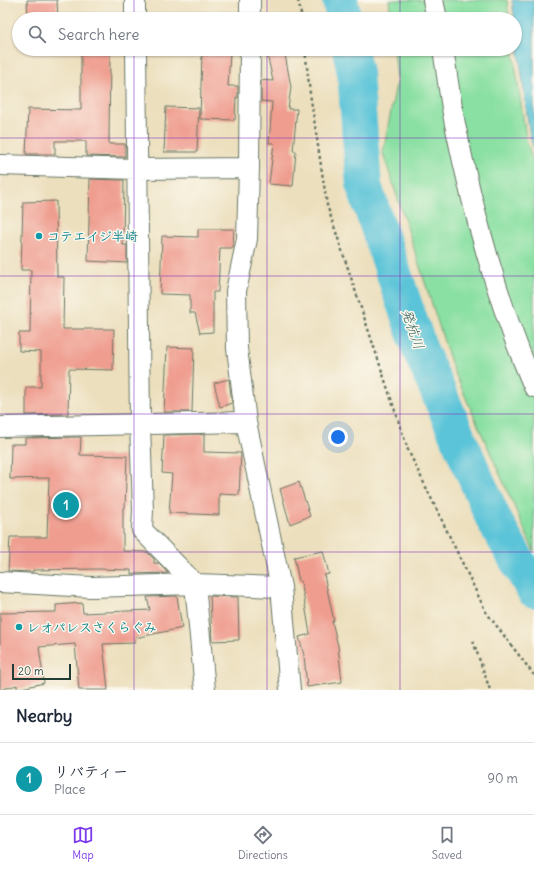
<!DOCTYPE html>
<meta charset="utf-8">
<style>
body{margin:0;font-family:Delius,"Klee One",sans-serif;background:#f6f6f7;color:#1f2937}
.scale{position:absolute;left:12px;bottom:10px;width:59px;box-sizing:border-box;padding-left:4px;border:2px solid #1f3d34;border-top:0;font-size:11px;line-height:14px;white-space:nowrap;color:#1f3d34;-webkit-text-stroke:3px #fbf7ec;paint-order:stroke}
.you{position:absolute;left:338px;top:437px;width:14px;height:14px;margin:-10px;border:3px solid #fff;border-radius:50%;background:#1a73e8;box-shadow:0 0 0 6px #1a73e833}
.badge{display:grid;place-items:center;width:26px;height:26px;border-radius:50%;background:#7c3aed;color:#fff;font-size:13px;font-weight:700}
.pin{position:absolute;translate:-50% -50%;border:2px solid #fff;box-shadow:0 1px 4px #0006}
.list{margin:0;padding:0;list-style:none}
h2{display:flex;justify-content:space-between;align-items:center;height:52px;margin:0;padding:0 16px;font-size:17px}
h2 small{font-size:13px;font-weight:400;color:#747a83}
.list li{display:grid;grid-template-columns:26px 1fr auto;gap:12px;align-items:center;box-sizing:border-box;height:72px;padding:0 16px;border-top:1px solid #e0e1e3}
.list b{display:block;font-size:15px;white-space:nowrap}
.list p{margin:0;font-size:13px;white-space:nowrap;color:#747a83}
.list em{font-size:13px;font-style:normal;color:#747a83}
.icon{flex:none;width:22px;height:22px;fill:none;stroke:currentColor;stroke-width:2;stroke-linecap:round;stroke-linejoin:round}
.map{position:relative;flex:none;width:534px;height:690px;overflow:hidden}
.search{position:absolute;background:#fff;box-shadow:0 1px 3px #0004;left:12px;right:12px;top:12px;height:44px;display:flex;align-items:center;gap:10px;box-sizing:border-box;padding:0 14px;border-radius:22px;color:#747a83;font-size:15px}
.sheet{height:124px;background:#fff}
nav{display:flex;justify-content:space-around;align-items:center;box-sizing:border-box;height:56px;border-top:1px solid #e0e1e3;background:#fff;font-size:11px;color:#747a83}
nav a{display:grid;justify-items:center;gap:2px}
nav .on{color:#7c3aed}
.map>svg:first-child{display:block}
</style>
<div class="map">
<svg width="534" height="690" viewBox="0 0 534 690">
<rect width="100%" height="100%" fill="#fbf7ec"/>
<filter id="ink" filterUnits="userSpaceOnUse"><feTurbulence type="fractalNoise" baseFrequency=".025" numOctaves="2"/><feDisplacementMap in="SourceGraphic" scale="8" xChannelSelector="R" yChannelSelector="G"/><feConvolveMatrix kernelMatrix="1 2 1 2 8 2 1 2 1" color-interpolation-filters="sRGB"/></filter>
<filter id="wash" filterUnits="userSpaceOnUse"><feTurbulence type="fractalNoise" baseFrequency=".012" numOctaves="4" result="noise"/><feDisplacementMap in="SourceGraphic" scale="16" xChannelSelector="R" yChannelSelector="G"/><feGaussianBlur stdDeviation="0.9" result="paint"/><feColorMatrix in="noise" values="0 0 0 0 0 0 0 0 0 0 0 0 0 0 0 0 0 1.4 0 .05"/><feComposite in="paint" operator="in"/></filter>
<g filter="url(#wash)">
<rect width="100%" height="100%" fill="#ecdfbd"/>
<path fill="#8ae0a3" stroke="#548e6c" d="M389,0H507L509,19H391Z
M394,49H513L526,138L534,165V551L453,369L383,153L397,79Z"/>
<path fill="#5bc4d8" stroke="#3d8086" d="M512,0H534V150L530,137Z"/>
<g fill="none" stroke-linecap="round" stroke-linejoin="round">
<path stroke="#5bc4d8" stroke-width="36" d="M340,0L344,19
M350,49L355,73L364,186L420,350L494,520L534,590"/>
</g>
<g id="blocks">
<path fill="#ef9d8f" d="M27,0H57L58,19H28Z
M266,49H284L291,87L288,109H297L293,151H296L293,186L269,184L274,143H269L272,102L261,101V80L273,81Z
M81,51L110,52L109,144H125V157L86,156V141H55V154H26L28,109L81,110Z
M202,52L230,53L228,86H238V98L236,97L235,120L200,119Z
M166,107L199,108L197,152H164Z
M90,179L124,180L123,245H127V263L88,261Z
M56,201L57,277H64L63,329H114L113,370L69,369L68,414L26,415V387H41V352L19,351V333H30L31,270H21L23,202Z
M198,229H234L233,248H220L218,292H213V332L200,333L195,313H190V295L160,294L162,236L198,237Z
M167,347L194,348L192,412H164Z
M229,379L232,403L220,407L214,383Z
M198,434L204,435V452L241,453L239,495L219,494V515L169,513L172,474L162,473L164,435Z
M81,437L80,455L127,456L125,508H123V551L147,552L154,559V563H158L168,573L131,574V570L98,569L33,570V572L8,571L10,537H47L49,478L10,479L11,444H25V438Z
M299,482L310,516L290,524L280,489Z
M323,551L329,574L324,575L334,621H332L338,646L342,682L307,687L304,655L299,637L310,634L301,581H299L294,557Z
M177,596L182,628L135,638V643L103,644L108,690H79L75,644L39,647L44,683L17,689V685L0,690V613L56,612V605L82,603L83,613L150,610L147,597Z
M210,596L238,597L239,640L212,641Z"/>
</g>
</g>
<g filter="url(#ink)">
<use href="#blocks" fill-opacity="0" stroke="#677664" stroke-width="1"/>
<g fill="none" stroke-linecap="round" stroke-linejoin="round">
<g stroke="#677664" stroke-width="22">
<path id="minor" d="M135,0V19
M433,0L437,19
M250,19V0
M136,49L140,424L143,510L142,530L195,584L205,690
M443,49C447,74 450,99 455,124C473,212 498,304 534,387
M0,165L136,169L249,168L247,239L236,291L237,348L246,422
M249,168L250,49
M0,427L246,422L281,587
M0,582L91,587L195,584L281,587L290,690"/>
</g>
<path stroke="#677664" stroke-width="2.5" stroke-dasharray="3 3" stroke-linecap="butt" d="M298,0L302,19
M305,49L310,93L327,205L408,450L486,612L534,675
M473,641L490,690"/>
<use href="#minor" stroke="#fff" stroke-width="20"/>
</g>
</g>
<path fill="none" stroke="#7b2cbf" stroke-width="1" stroke-opacity="0.55" d="M134,0V19M267,0V19M400,0V19M134,49V690M267,49V690M400,49V690M0,138H534M0,276H534M0,414H534M0,552H534"/>
<g fill="#0f9aa8" stroke="#fbf7ec" stroke-width="1.5">
<circle cx="39" cy="236" r="4"/>
<circle cx="19" cy="627" r="4"/>
</g>
<g text-anchor="middle" stroke-width="3" stroke-linejoin="round" paint-order="stroke">
<g font-size="13" font-weight="bold" fill="#0d838f" stroke="#fbf7ec" text-anchor="start">
<text x="47" y="241">コテエイジ半崎</text>
<text x="27" y="632">レオパレスさくらぐみ</text>
</g>
<g font-size="14" font-style="italic" fill="#2e5f5d" stroke="#fbf7ec">
<text transform="translate(413 329) rotate(71)" y="5">発杭川</text>
</g>
</g>
</svg>
<div class="scale">20 m</div>
<div class="you"></div>
<div class="pin badge" style="left:66px;top:505px;background:#0f9aa8">1</div>
<div class="search"><svg class="icon" aria-label="search" viewBox="0 0 24 24"><circle cx="10" cy="10" r="6"/><path d="M15 15l6 6"/></svg>Search here</div>
</div>
<section class="sheet">
<h2>Nearby<small></small></h2>
<ul class="list">
<li><span class="badge" style="background:#0f9aa8">1</span><div><b>リバティー</b><p>Place</p></div><em>90 m</em></li>
</ul>
</section>
<nav>
<a class="on"><svg class="icon" aria-label="map" viewBox="0 0 24 24"><path d="M3 6l6-2 6 2 6-2v14l-6 2-6-2-6 2zM9 4v14M15 6v14"/></svg>Map</a>
<a><svg class="icon" aria-label="directions" viewBox="0 0 24 24"><path d="M12 3l9 9-9 9-9-9zM9 14v-3h6M13 9l2 2-2 2"/></svg>Directions</a>
<a><svg class="icon" aria-label="saved" viewBox="0 0 24 24"><path d="M7 4h10v16l-5-4-5 4z"/></svg>Saved</a>
</nav>
